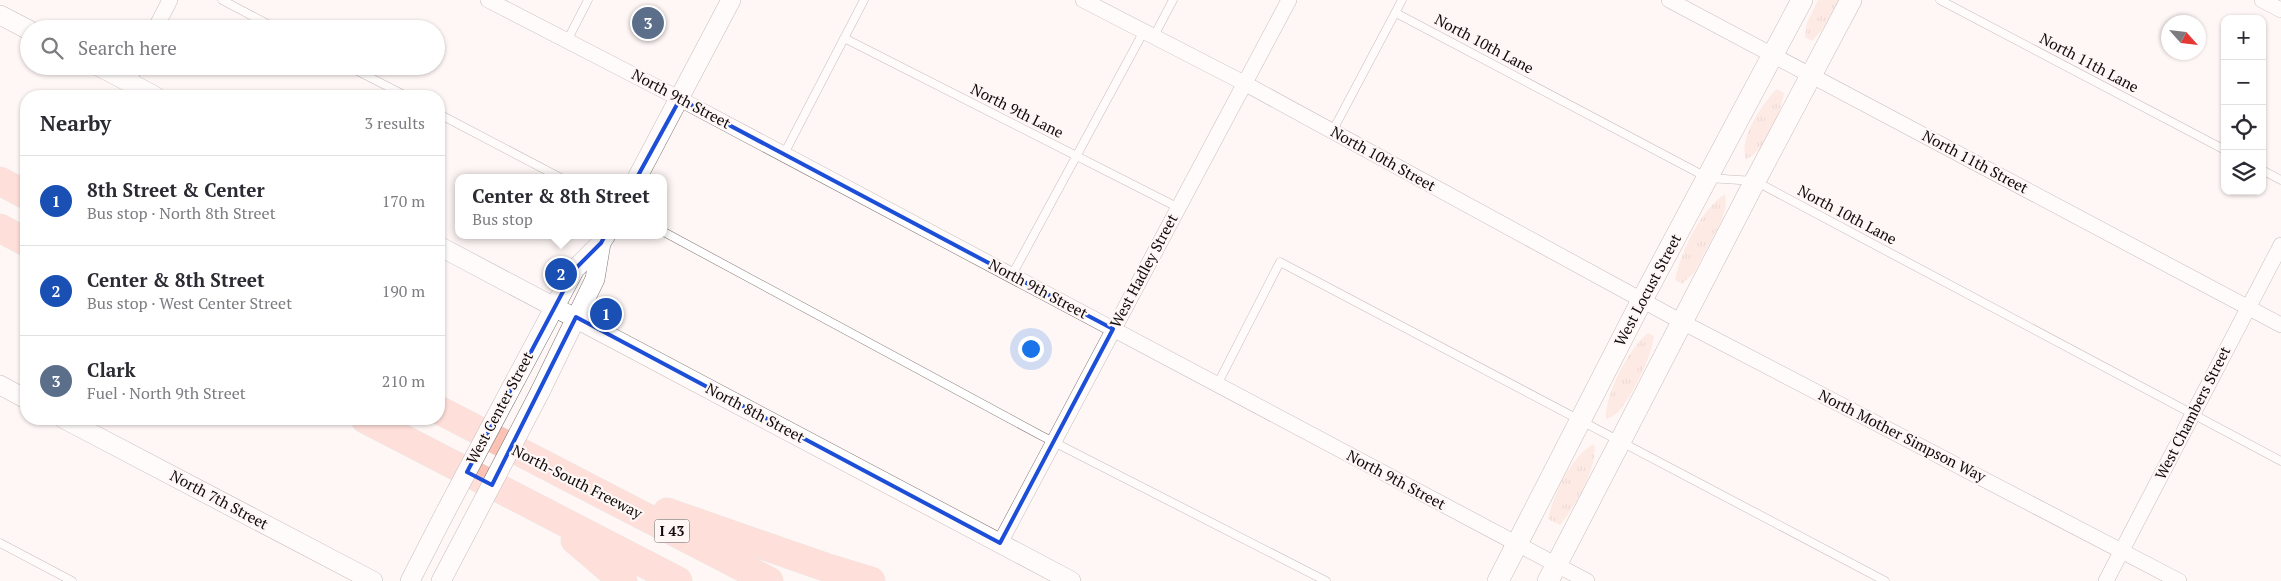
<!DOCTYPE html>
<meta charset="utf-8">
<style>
body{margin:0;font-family:"PT Serif",serif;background:#f7f7f7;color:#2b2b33}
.controls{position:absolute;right:15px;top:15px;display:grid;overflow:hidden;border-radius:10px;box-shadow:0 1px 4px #0004}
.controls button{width:45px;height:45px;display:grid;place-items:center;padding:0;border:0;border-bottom:1px solid #e1e1e2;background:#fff;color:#2b2b33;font:25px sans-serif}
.compass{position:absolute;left:2161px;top:15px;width:45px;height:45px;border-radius:50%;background:#fff;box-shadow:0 1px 4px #0004;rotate:117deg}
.you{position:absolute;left:1030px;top:348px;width:18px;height:18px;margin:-12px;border:4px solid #fff;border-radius:50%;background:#1a73e8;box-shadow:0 0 0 8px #1a73e833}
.badge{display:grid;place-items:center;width:32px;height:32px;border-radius:50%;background:#2c7180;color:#fff;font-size:16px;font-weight:700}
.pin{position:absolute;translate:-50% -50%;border:2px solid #fff;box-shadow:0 1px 5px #0006}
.popup{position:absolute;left:455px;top:174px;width:212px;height:65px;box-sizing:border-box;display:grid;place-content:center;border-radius:10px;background:#fff;filter:drop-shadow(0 1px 4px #0005);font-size:16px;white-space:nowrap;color:#7c7c81}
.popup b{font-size:19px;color:#2b2b33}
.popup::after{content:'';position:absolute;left:50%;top:100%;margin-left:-10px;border:10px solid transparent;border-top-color:#fff}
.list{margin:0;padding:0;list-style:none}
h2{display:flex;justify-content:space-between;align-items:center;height:65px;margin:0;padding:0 20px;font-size:21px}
h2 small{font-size:16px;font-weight:400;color:#7c7c81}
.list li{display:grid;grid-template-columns:32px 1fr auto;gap:15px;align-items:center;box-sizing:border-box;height:90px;padding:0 20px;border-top:1px solid #e1e1e2}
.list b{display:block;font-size:19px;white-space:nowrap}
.list p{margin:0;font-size:16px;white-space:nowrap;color:#7c7c81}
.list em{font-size:16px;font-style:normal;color:#7c7c81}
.icon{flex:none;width:28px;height:28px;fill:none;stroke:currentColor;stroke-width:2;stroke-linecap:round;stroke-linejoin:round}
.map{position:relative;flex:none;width:2281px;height:581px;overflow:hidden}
.search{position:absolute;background:#fff;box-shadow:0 1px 4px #0004;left:20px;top:20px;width:425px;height:55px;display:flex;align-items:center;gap:12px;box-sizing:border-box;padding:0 18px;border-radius:28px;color:#7c7c81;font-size:19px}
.panel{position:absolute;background:#fff;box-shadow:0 1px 4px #0004;left:20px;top:90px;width:425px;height:335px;border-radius:20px}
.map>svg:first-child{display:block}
</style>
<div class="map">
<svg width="2281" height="581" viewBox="0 0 2281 581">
<defs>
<pattern id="grass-tufts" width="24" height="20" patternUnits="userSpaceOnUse" patternTransform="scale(1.25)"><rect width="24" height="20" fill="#fdd9d0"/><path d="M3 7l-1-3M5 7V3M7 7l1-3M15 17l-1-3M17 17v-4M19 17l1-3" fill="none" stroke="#d8b9b1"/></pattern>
</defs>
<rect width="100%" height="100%" fill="#fff7f6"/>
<path fill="url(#grass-tufts)" d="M1818,0H1839L1822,30L1812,41L1805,37L1807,23Z
M1777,89L1784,93C1781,113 1766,151 1746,159C1738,139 1763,102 1777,89Z
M1725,194L1726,206L1722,220L1694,273L1682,284L1675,280C1680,253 1701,209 1725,194Z
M1648,333L1654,336C1653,354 1632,397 1619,411C1616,415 1610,417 1606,419C1605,394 1628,349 1648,333Z
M1594,444C1599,466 1574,509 1560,525L1548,519C1553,496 1571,455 1594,444Z"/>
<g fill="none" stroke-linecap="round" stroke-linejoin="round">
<g stroke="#817774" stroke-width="9">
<path id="service" d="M222,0L277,29
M1940,0L2225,150
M1396,13L1708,178L1755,181L2281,461
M1154,36L1173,0
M844,38L1177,207
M567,41L588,0
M348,66L406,96
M439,114L561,178
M1332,132L1402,0
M784,154L864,0
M2262,170L2281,180
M664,232L1040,435L1326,581
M1012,275L1144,31
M1217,385L1280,262L1885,581
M0,543L72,581"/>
</g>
<g stroke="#817774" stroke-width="16">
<path id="minor" d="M488,0L680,99L1587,581
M1083,0L1244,83L1682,322L2179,581
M1669,0L2281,325
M2262,0L2281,10
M155,29L170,0
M128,82L135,66
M1000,543L1289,0
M2106,581L2281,245"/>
</g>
<g stroke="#817774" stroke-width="20">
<path id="tertiary" d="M0,15L29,30
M98,66L155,96
M637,178L731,0
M439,246L1071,581
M516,379L575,269L601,243L606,235
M0,385L26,399
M540,392L595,279L601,243
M64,419L373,581
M410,581L446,511
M441,581L471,524"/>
</g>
<g stroke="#817774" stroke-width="22">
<path id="secondary" d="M1498,581L1642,300L1802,0
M1548,581L1755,181L1851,0"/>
</g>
<g stroke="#d4d3d3" stroke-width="29">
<path id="motorway" d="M0,181L26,195
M0,228L26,242
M439,410L769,581
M365,419L678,581
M667,512L825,567L871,581
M575,540L623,581"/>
</g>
<use href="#service" stroke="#fff" stroke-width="8"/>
<use href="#minor" stroke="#fff" stroke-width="15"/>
<use href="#tertiary" stroke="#fff" stroke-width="19"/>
<use href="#secondary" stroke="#fff" stroke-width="21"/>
<use href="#motorway" stroke="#fcc2b5" stroke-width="28"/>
<g stroke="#817774" stroke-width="20" stroke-linecap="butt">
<path id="tertiary-bridge" d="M446,511L516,379
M471,524L540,392"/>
</g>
<use href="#tertiary-bridge" stroke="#fff" stroke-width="19"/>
</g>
<path d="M0 0H2281V581H0ZM680,99L1113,329L1000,543L576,317L492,485L467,472L575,269L601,243Z" fill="#fff7f6" fill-opacity=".55" fill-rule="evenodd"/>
<path fill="none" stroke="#1d4ed8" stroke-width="4" stroke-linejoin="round" d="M680,99L1113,329L1000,543L576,317L492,485L467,472L575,269L601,243Z"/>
<g text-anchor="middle" stroke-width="4.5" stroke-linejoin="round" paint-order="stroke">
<rect fill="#fff7f6" stroke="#575251" stroke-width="1" x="654.5" y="519.5" width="35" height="23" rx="4"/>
<g font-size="14" font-weight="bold" fill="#0f0b0a">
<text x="672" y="536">I 43</text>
</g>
<g font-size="15" fill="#0f0b0a" stroke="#fff7f6">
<text transform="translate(1484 44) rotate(28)" y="5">North 10th Lane</text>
<text transform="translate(2089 63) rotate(28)" y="5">North 11th Lane</text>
<text transform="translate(681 99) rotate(28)" y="5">North 9th Street</text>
<text transform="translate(1017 111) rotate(27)" y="5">North 9th Lane</text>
<text transform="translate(1383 159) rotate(29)" y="5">North 10th Street</text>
<text transform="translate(1975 162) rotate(28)" y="5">North 11th Street</text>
<text transform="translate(1847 215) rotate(28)" y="5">North 10th Lane</text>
<text transform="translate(1144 271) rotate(-62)" y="5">West Hadley Street</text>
<text transform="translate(1038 289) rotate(28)" y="5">North 9th Street</text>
<text transform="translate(1648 290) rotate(-62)" y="5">West Locust Street</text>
<text transform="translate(500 408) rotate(-62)" y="5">West Center Street</text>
<text transform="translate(755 413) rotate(28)" y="5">North 8th Street</text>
<text transform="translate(2193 413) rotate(-63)" y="5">West Chambers Street</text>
<text transform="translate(1902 436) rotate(27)" y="5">North Mother Simpson Way</text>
<text transform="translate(1396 480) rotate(28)" y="5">North 9th Street</text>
<text transform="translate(577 482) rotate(27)" y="5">North-South Freeway</text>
<text transform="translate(219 500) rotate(28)" y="5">North 7th Street</text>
</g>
</g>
</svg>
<div class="controls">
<button>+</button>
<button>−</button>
<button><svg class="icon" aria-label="locate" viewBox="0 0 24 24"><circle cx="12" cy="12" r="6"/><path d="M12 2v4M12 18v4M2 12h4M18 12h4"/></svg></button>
<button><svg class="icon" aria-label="layers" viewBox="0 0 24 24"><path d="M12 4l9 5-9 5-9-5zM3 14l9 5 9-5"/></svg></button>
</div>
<svg class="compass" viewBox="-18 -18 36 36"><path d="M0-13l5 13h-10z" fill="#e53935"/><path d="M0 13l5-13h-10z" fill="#7c7c81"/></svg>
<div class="you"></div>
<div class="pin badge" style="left:606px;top:314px;background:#1a4fb4">1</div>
<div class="pin badge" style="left:561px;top:274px;background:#1a4fb4">2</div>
<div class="popup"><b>Center &amp; 8th Street</b>Bus stop</div>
<div class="pin badge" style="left:648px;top:23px;background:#5c6f8a">3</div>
<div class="search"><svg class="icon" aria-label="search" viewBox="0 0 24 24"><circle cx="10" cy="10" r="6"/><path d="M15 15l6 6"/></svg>Search here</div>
<section class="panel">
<h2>Nearby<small>3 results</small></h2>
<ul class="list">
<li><span class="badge" style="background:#1a4fb4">1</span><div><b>8th Street &amp; Center</b><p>Bus stop · North 8th Street</p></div><em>170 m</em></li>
<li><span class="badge" style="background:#1a4fb4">2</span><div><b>Center &amp; 8th Street</b><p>Bus stop · West Center Street</p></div><em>190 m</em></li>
<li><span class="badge" style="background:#5c6f8a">3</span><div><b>Clark</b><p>Fuel · North 9th Street</p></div><em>210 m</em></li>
</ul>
</section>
</div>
